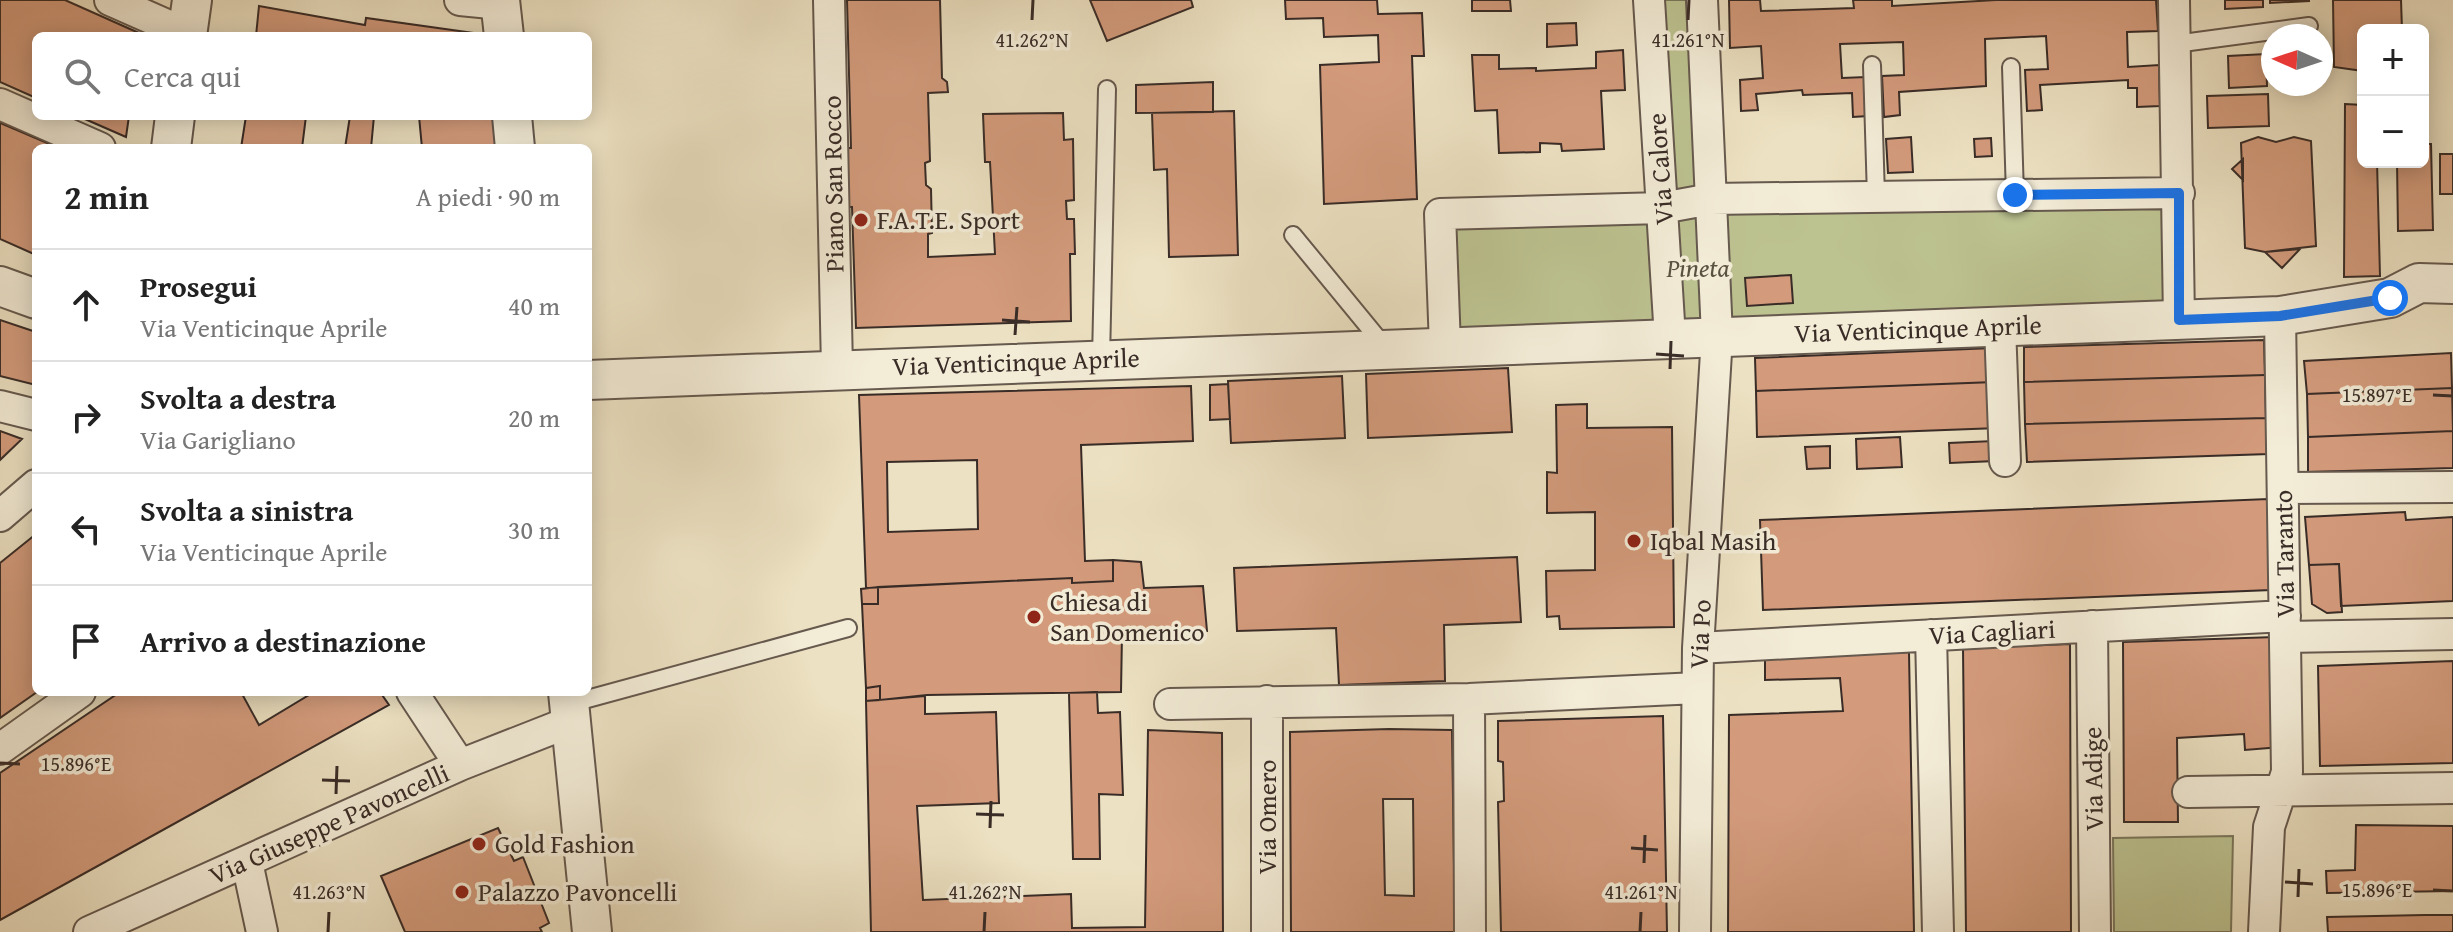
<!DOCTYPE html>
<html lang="it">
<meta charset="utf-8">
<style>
body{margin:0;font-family:"Gentium Book Plus",serif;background:#f2f2f2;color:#222}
.controls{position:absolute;right:24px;top:24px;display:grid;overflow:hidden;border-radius:12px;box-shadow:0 4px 20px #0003}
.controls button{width:72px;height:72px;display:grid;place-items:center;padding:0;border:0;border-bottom:2px solid #e0e0e0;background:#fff;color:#222;font:40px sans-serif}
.compass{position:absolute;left:2261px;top:24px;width:72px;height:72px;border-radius:50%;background:#fff;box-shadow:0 4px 20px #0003;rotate:273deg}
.stop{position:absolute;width:24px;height:24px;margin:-18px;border:6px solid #1a73e8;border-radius:50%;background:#fff}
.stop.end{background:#1a73e8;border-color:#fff;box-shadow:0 2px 8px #0008}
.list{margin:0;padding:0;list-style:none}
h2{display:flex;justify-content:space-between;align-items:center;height:104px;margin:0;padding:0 32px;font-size:34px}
h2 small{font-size:26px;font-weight:400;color:#767676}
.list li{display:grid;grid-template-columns:52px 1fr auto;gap:24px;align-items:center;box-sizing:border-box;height:112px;padding:0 32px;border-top:2px solid #e0e0e0}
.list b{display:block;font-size:30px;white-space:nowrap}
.list p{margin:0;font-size:26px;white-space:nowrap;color:#767676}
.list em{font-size:26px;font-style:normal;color:#767676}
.icon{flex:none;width:44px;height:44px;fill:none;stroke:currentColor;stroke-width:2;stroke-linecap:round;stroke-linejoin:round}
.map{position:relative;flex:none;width:2453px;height:932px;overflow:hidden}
.search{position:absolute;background:#fff;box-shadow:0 4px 20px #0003;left:32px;top:32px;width:560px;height:88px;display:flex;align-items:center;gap:20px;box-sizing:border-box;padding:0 28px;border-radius:12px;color:#767676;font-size:30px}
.panel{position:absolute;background:#fff;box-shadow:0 4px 20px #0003;left:32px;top:144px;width:560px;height:552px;border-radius:12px}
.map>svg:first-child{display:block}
</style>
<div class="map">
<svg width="2453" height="932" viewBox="0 0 2453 932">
<rect width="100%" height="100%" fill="#ece1c2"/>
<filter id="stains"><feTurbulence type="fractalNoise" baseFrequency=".0025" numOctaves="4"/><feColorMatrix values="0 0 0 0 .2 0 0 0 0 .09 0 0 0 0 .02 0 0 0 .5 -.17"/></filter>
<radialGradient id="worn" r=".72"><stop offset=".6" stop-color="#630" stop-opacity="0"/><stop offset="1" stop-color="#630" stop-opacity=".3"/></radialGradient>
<path fill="#bcc290" stroke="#7a775c" stroke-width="2" d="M1649,0H1702L1711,199L2179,193V320L1445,346L1440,215L1662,208Z
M2233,836L2231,932H2114L2113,838Z"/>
<path fill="#d39b7c" stroke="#392c27" stroke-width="2" fill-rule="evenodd" d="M0,0H65L139,33V36H36V98L0,82Z
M847,0H940L942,78L947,82L948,92L928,93L930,161L925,163L926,185L931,189L932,233L928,234V257L995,254L990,162H985L983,114L1063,113L1064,140L1073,139L1074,200L1066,201L1067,219H1074L1075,254H1070L1071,321L856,328L852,207H844L842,148H851Z
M1090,0H1191L1193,7L1107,41Z
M1285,0H1377L1378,14L1422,13L1424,56H1412L1417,199L1324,204L1320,65L1379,62L1378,35L1324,37L1323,18L1286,19Z
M1472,0H1510L1511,11H1472Z
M1729,0H1760L1761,11L1854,8L1853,0H1892V6L1996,0H2156L2158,31L2127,32L2128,67L2159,65L2160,106L2137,107V88H2128V80L2040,85L2042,110L2027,111L2025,70L2048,69L2046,36L1985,39L1986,86L1899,92L1900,115L1884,117L1882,76L1904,75L1903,42L1840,44L1842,78L1866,77L1868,116L1853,117L1852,93L1803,95L1802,90L1756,94L1758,110L1741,111L1740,80L1763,78L1761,46L1730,48Z
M2225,0H2263V7L2225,9Z
M2270,0H2309V1L2270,3Z
M2333,0H2401L2402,30H2363V71L2334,67Z
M259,6L365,25L366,18L495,36H256Z
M1576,23L1577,45L1547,47V24Z
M1623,50L1625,90L1601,91L1604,149L1562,151L1561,144L1540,143V152L1499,153L1497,110L1475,111L1472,55H1499V69L1536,68V71L1596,68V52Z
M2266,54L2267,86L2229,88L2228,56Z
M1213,82V112L1136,113V85Z
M2268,94L2269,126L2208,128L2207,96Z
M2345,104L2363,105V162H2377L2380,276L2344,277Z
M1234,111L1238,255L1169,257L1167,169L1154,170L1152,113Z
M78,116H129L126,137Z
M246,116H306L302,148H241Z
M350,116H374L371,148H345Z
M419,116H503L506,148H422Z
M0,123L59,148H36V255L0,239Z
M1911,137L1913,172L1888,173L1886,139Z
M2258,137L2276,142L2294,137L2311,141L2316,246L2265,252L2245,248L2241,143Z
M1991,138L1992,156L1975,157L1974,139Z
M2423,144H2431L2433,230L2398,231L2397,162H2423Z
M2440,154H2453V194H2440Z
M2243,159V180L2232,169Z
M2300,249L2282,268L2265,252Z
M1791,275L1793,303L1747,306L1745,278Z
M0,320L36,332V385L0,376Z
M2264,340L2265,375L2024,382V347Z
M1993,348L1994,382L1756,391L1755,358Z
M2451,353L2452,388L2307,394L2304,361Z
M1508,368L1512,432L1368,438L1366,374Z
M2265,375L2266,418L2025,424L2024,382Z
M1342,376L1345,438L1231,443L1228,381Z
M1994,382L1998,428L1757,437L1756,391Z
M1228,384L1230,419L1210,420V385Z
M1191,386L1193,441L1081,445L1085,561L1113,560V581L1072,583V578L866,588L859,395ZM977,460L978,529L888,532L887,462Z
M2452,388L2453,431L2308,437L2307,394Z
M1587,404V428L1672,427L1674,627L1560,629L1559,616L1547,617L1546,571L1595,570V512L1547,513V472L1557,473L1556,405Z
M2266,418L2269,454L2027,462L2025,424Z
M0,431L22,439L0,460Z
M2453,431V468L2308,472V437Z
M1900,437L1902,467L1857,469L1856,439Z
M1994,441L1995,461L1950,463L1949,443Z
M1830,446V468L1807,469L1805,447Z
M2268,499L2271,590L1763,610L1760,520Z
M2405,512L2406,520L2453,517V601L2341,606L2339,564L2309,565L2305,517Z
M36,534L37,692L0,718V563Z
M1517,557L1521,622L1444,625L1445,681L1339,685L1336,628L1237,631L1234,568Z
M1113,560L1141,562L1144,588L1203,586L1207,631L1122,634L1121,692L927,695L880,700V686L866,688L862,604H878V587L1072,578V583L1113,581Z
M2339,564L2342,612L2327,613L2312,604L2309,565Z
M878,587V604H862L861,589Z
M2275,637L2281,747L2245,750L2244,734L2177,738L2178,822H2124L2123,642Z
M2070,644L2071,932H1966L1963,648Z
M1909,652L1914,932H1728L1729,715L1843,711L1840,678L1765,680V658Z
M2453,661V763L2320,766L2318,666Z
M880,686V700L866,701V688Z
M120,692H241L259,725L314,692H380L389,705L0,920V773Z
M1097,692L1098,713L1120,712L1123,795L1099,794L1100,859H1073L1069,693Z
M925,696V714L996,712L999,803L917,806L923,900L1071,894L1072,928L1145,927L1148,730L1222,733L1223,932H871L866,701Z
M1663,716L1667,932H1501L1498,802L1504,801L1503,762L1498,761V721Z
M1389,729L1452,730L1455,932H1291L1290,732ZM1383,799H1413L1414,896L1385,895Z
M2356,825L2453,826V891L2327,893L2326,871L2355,870Z
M498,828L514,861L523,857L549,923L540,928L542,932H405L381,876Z
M2425,915H2453V932H2328L2327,917Z"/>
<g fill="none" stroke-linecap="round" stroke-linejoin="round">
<g stroke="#66594e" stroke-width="20">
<path id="service" d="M2175,44L2309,26
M1872,65L1876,197
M2011,67L2015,195
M1293,235L1385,347
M1101,359L1107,89
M569,704L848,628"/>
</g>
<g stroke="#66594e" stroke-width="34">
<path id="minor" d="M110,0L187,34
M460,0L501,4
M829,0L837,368
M1649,0L1670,338
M2174,0L2179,320
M0,104L100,148
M2000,326L2005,461
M1445,346L1440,214L1662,208L1711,199L2179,193
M0,406L36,415
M2283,488L2453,487
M0,516L36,485
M2092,626L2095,932
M1931,635L1938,932
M2285,637L2453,634
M1698,648L2285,616
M412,692L460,765
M1469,699L1470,932
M1267,701V932
M1170,704L1469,699L1697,688
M0,749L80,692
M2188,792L2453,788
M247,862L262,932
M89,932L460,765L572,721
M1695,932L1698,648L1717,336L1702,0
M2264,932L2269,827L2287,772L2280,316"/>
</g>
<g stroke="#66594e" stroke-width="42">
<path id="tertiary" d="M500,0L504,36
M187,36L192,0
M512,116L515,148
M171,148L175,116
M0,286L36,299
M588,380L2280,316L2390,298L2419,283L2453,284
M568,692L592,932"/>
</g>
<use href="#service" stroke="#f3ecd7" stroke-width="16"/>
<use href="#minor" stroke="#f3ecd7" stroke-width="30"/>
<use href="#tertiary" stroke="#f3ecd7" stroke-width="38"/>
</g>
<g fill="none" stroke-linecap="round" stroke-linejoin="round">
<path stroke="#1a73e8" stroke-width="10" d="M2015,195L2179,193V320L2280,316L2390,298"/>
</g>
<path fill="none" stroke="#392c27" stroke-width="3" d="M1032,20L1033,0M1688,20L1689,0M1002,320L1030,322M1015,335L1017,307M1656,354L1684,356M1670,369L1671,341M2433,395L2453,396M0,763L20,764M322,780L350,781M336,794L337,766M976,814L1004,815M990,828L991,801M1631,848L1658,850M1644,863L1645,835M2285,882L2313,884M2433,890L2453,891M2298,897L2299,869M328,932L329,912M984,932L985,912M1640,932L1641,912"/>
<g fill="#8f2418" stroke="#f3ecd7" stroke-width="3">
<circle cx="861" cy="220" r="8"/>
<circle cx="1634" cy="541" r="8"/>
<circle cx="1034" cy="617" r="8"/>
<circle cx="479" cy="844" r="8"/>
<circle cx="462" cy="892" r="8"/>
</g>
<g text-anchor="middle" stroke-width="7" stroke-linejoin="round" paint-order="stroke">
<g font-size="26" fill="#392c27" stroke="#f3ecd7">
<text transform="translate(1660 169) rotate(-94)" y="9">Via Calore</text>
<text transform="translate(833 184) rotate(-91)" y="9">Piano San Rocco</text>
<text transform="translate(1918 329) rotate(-2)" y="9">Via Venticinque Aprile</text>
<text transform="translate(1016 362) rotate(-2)" y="9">Via Venticinque Aprile</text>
<text transform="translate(2284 554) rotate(-91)" y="9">Via Taranto</text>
<text transform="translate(1992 632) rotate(-3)" y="9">Via Cagliari</text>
<text transform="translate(1700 634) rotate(-87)" y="9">Via Po</text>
<text transform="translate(2093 779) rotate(-91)" y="9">Via Adige</text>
<text transform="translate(1267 817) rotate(-90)" y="9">Via Omero</text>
<text transform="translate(329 824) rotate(-24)" y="9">Via Giuseppe Pavoncelli</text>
</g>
<g font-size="26" fill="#392c27" stroke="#f3ecd7" text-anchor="start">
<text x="877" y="229">F.A.T.E. Sport</text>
<text x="1650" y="550">Iqbal Masih</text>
<text x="1050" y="611">Chiesa di<tspan x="1050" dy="30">San Domenico</tspan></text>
<text x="495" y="853">Gold Fashion</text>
<text x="478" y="901">Palazzo Pavoncelli</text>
</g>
<g font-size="26" font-style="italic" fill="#5a5241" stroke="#f3ecd7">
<text x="1698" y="277">Pineta</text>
</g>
</g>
<g font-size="20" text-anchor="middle" fill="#392c27" stroke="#f3ecd7" stroke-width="7" stroke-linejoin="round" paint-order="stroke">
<text x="1032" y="47">41.262°N</text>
<text x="1688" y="47">41.261°N</text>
<text x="2377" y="402">15.897°E</text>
<text x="76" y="771">15.896°E</text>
<text x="2377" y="897">15.896°E</text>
<text x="329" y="899">41.263°N</text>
<text x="985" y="899">41.262°N</text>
<text x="1641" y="899">41.261°N</text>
</g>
<rect width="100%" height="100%" filter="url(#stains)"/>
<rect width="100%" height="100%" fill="url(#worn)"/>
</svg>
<div class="controls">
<button>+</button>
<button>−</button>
</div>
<svg class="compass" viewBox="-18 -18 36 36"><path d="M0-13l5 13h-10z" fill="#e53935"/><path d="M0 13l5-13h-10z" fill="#767676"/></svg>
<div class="stop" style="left:2390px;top:298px"></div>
<div class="stop end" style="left:2015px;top:195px"></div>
<div class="search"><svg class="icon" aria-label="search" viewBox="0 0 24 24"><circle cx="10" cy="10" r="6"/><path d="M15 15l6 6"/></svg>Cerca qui</div>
<section class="panel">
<h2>2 min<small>A piedi · 90 m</small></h2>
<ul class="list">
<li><svg class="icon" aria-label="ahead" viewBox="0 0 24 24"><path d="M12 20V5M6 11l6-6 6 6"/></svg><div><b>Prosegui</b><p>Via Venticinque Aprile</p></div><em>40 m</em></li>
<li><svg class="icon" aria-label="right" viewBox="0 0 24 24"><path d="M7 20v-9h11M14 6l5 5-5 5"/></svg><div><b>Svolta a destra</b><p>Via Garigliano</p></div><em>20 m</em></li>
<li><svg class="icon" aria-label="left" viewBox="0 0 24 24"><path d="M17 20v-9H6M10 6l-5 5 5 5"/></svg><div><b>Svolta a sinistra</b><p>Via Venticinque Aprile</p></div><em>30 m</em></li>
<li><svg class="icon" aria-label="arrive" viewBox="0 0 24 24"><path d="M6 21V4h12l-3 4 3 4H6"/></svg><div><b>Arrivo a destinazione</b></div></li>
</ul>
</section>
</div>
